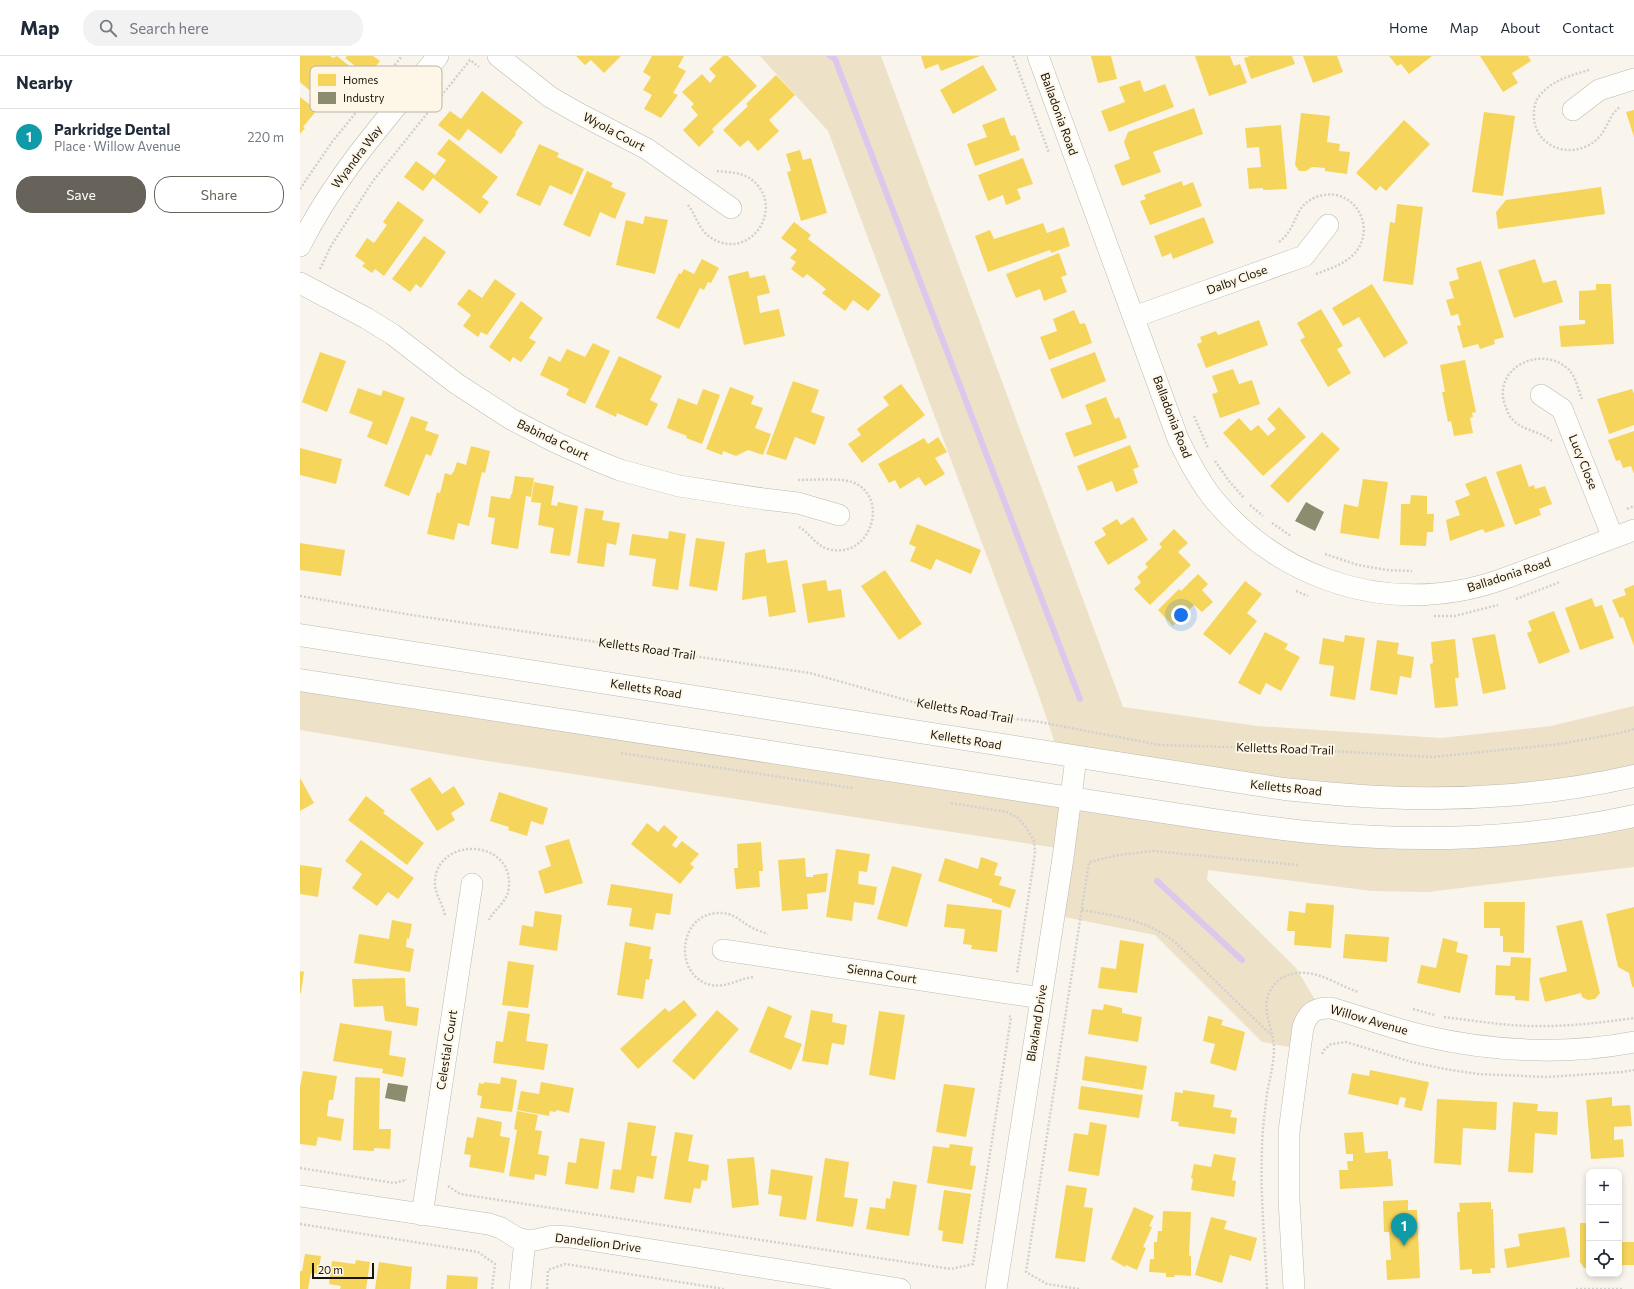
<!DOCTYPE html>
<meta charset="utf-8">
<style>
body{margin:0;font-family:Commissioner,sans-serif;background:#f2f2f3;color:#1f2937}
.controls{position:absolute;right:12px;bottom:12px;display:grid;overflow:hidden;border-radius:8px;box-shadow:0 2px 6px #0003}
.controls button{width:36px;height:36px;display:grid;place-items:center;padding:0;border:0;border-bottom:1px solid #e0e1e3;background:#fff;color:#1f2937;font:20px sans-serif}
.scale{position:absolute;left:12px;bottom:10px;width:62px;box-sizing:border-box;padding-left:4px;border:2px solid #18140b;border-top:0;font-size:11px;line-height:14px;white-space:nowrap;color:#18140b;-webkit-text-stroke:3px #fef7e8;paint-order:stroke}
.you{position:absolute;left:881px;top:559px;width:14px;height:14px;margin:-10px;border:3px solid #fff;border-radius:50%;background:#1a73e8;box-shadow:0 0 0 6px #1a73e833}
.badge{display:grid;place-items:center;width:26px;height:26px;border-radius:50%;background:#67635a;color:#fff;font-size:13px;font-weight:700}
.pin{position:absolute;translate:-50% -33px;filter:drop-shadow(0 1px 2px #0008)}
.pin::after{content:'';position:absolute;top:21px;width:14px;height:12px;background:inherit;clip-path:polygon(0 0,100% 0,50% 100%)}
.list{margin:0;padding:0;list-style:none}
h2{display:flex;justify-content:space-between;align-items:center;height:52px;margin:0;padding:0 16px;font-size:17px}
h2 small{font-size:13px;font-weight:400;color:#747a83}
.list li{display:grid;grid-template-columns:26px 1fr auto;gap:12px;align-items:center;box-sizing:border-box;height:56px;padding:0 16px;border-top:1px solid #e0e1e3}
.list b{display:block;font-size:15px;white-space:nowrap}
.list p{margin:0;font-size:13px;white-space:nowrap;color:#747a83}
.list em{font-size:13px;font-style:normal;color:#747a83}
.actions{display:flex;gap:8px;padding:12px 16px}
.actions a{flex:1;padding:9px 0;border:1px solid #67635a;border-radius:16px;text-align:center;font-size:14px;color:#67635a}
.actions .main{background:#67635a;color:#fff}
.icon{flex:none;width:22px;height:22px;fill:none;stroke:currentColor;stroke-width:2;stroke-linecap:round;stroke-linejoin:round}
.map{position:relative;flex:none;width:1334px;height:1233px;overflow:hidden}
header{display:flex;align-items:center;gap:24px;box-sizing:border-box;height:56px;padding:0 20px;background:#fff;border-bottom:1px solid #e0e1e3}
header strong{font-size:19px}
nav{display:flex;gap:22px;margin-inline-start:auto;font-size:14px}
.search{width:280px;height:36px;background:#f2f2f3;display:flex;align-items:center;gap:10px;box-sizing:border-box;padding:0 14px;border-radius:16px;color:#747a83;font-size:15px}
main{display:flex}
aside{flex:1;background:#fff}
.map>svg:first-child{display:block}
</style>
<header>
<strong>Map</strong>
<div class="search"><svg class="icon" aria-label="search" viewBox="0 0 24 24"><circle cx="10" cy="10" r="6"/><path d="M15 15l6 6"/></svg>Search here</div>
<nav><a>Home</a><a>Map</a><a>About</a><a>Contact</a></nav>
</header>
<main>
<aside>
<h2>Nearby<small></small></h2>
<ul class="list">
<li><span class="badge" style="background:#0f9aa8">1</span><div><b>Parkridge Dental</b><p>Place · Willow Avenue</p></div><em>220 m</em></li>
</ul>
<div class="actions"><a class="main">Save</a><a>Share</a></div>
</aside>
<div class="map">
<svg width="1334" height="1233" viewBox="0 0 1334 1233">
<rect width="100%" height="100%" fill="#f9f5ed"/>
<path fill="#ede1c8" d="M460,0H581L823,651L957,670L1141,682L1251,670L1334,650V720L1081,741L759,699L737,634L528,75Z
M0,624L1103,781L1334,760V811L1128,836L1072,835L908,814L907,824L996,912L1020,952L1000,993L962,986L855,879L754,859L764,793L181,704L0,674Z"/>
<path fill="#f6d55c" d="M0,0H30L33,2L37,0L62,20L48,39L32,27L23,39L12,30L9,34L0,26Z
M47,0H73L80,5L68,20L45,2Z
M276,0H321L304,17L291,4L285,9Z
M352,0H384L378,11L386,15L373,37L378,39L361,62L344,53L352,39L343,34L351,21L343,16Z
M423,0H428L457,30L412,73L414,76L399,91L383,74L398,59L391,51L394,48L382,36L402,18L410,27L416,20L409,13Z
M621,0H680L641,15L638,8L625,13Z
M791,0H811L817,23L798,27Z
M895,0H930L934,10L940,8L947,27L909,40Z
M950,0H992L995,8L951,23L944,2Z
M1003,0H1037L1043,16L1013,27Z
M1089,0H1132L1109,18L1101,8L1097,10Z
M1180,0H1228L1231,5L1212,17L1218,27L1203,36Z
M683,9L697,34L653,58L640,34Z
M476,19L495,39L469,64L479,75L458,95L448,84L440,91L423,74L448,50L446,48Z
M840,24L844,36L865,28L874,51L809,76L801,55L825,46L819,31Z
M182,35L223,66L215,77L216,78L201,98L168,73L159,85L138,69L150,55L161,63Z
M0,41L17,54L3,71L5,72L0,78Z
M894,52L903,78L853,96L861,116L822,130L814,109L830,103L824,86L828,76Z
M1334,54V81L1326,56Z
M1184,56L1215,60L1203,140L1172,136Z
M1001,57L1030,60L1027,86L1040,88L1039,95L1050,96L1047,118L1025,115V112L1012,111L1006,115H999L995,109Z
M704,61L711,80L715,79L720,94L675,110L667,88L687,81L682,69Z
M1104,64L1130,88L1086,135L1080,130L1076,135L1056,117Z
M981,69L987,133L963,134V132L949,133L947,112L961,111L959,91L947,92L945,72Z
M149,83L198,121L182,141L189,146L180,158L133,122L123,135L104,121L116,105L135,119L146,104L137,98Z
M239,88L259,97L257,101L284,113L272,139L250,129L240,150L216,139Z
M500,94L503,104L511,102L527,157L501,165L487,116L491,115L486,98Z
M723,102L733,128L717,133L721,143L706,149L703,139L688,145L678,119Z
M287,115L313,127L311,131L326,137L315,163L300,156L290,181L263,169Z
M882,125L883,130L893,126L902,150L850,169L840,145L846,143L844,139Z
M1301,131L1305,158L1198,173L1196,156L1206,144Z
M98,145L124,164L84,220L75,213L72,217L62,210L65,207L55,200L67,182L74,187L87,169L83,166Z
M1097,148L1123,151L1113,229L1083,225L1090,166L1095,167Z
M345,160L368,164L355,218L316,209L326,164L343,168Z
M904,161L914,187L873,203L871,197L862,201L854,180Z
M494,166L511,179L508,183L581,239L568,255L553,244L545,255L522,237L526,233L507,218L503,222L491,213L496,206L490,202L497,194L481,182Z
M743,167L747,177L764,171L770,190L751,197L750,194L688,216L675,180L690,174L694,183Z
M124,180L146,196L121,232L116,228L110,236L92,223Z
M759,197L767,219L761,221L767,236L744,245L740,233L716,242L706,218Z
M402,203L419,212L411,227L408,226L404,234L400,232L379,273L356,262L379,217L381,218L384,213L394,218Z
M1235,203L1243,227L1256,224L1263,246L1214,262L1198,214Z
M1181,205L1204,281L1194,284L1195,288L1180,293L1178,288L1163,292L1157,270L1161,269L1158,258L1151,260L1146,244L1154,242L1149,226L1159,223L1156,212Z
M448,215L450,222L465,219L470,237L457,240L460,257L479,253L485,280L444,289L428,220Z
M195,223L216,238L187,279L181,276L178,281L163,270L171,259L157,248L169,233L182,242Z
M1072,228L1108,287L1084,302L1059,261L1043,270L1032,252Z
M1296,228H1311L1314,288L1261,291L1259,270L1285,268V264H1279V235L1296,234Z
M221,245L243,262L229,282L236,286L221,306L213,301L210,306L189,291Z
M1021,253L1043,290L1037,293L1051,317L1028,331L1000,284L1005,281L997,267Z
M774,254L780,268L785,267L792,287L749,304L740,281L757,275L753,263Z
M959,264L968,289L906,312L897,288L902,286L900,281L916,275L918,279Z
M293,287L310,295L285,348L266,339L269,333L240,319L249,300L260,306L267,293L285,301Z
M20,296L46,305L27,356L2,346Z
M795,296L806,325L762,343L750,313Z
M319,300L362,320L350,344L358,348L347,370L317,357L316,361L295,351Z
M1165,304L1176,356L1172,357L1173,361L1170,362L1173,377L1154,380L1151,365L1148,366L1142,336H1145L1140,309Z
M933,313L939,328L952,324L960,348L920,362L912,338L918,336L912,320Z
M493,325L519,334L511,356L525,361L515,389L495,381L486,404L466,398Z
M601,328L625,359L562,407L548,388L561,379L557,373L589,349L583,341Z
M430,331L454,340L451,348L463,352L455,372L471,378L463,399L448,394L436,400L423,395L422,399L406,393Z
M58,332L81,340L83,334L105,342L87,389L67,381L73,366L49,357Z
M403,333L420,339L402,388L386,382L387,380L367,372L378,342L397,349Z
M1332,333L1334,338V369L1309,378L1297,343Z
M806,341L815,363L819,361L827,382L774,401L765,377L792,368L785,349Z
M979,351L1006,381L963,420L923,377L939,362L951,375L958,369L968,380L976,373L967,363Z
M111,360L128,366L125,374L139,379L131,400L126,398L109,440L84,430Z
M1334,375V418L1331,410L1323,412L1320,404L1316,405L1308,384Z
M1022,376L1040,393L988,447L970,430Z
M638,381L647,396L635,402L645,418L625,430L619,421L600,433L595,424L589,427L578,408L624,382L628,388Z
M830,389L839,411L833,413L838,427L816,436L812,425L787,435L777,410Z
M171,390L190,395L185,417L182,416L169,470L158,467L154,484L127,478L137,436L140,437L145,417L151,419L154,415L157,406L166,409Z
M0,392L42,403L36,428L0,419Z
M1221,408L1229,431L1234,429L1235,433L1245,430L1252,448L1239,453L1241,459L1215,469L1196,416Z
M215,420L234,422L231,441L226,440L218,493L191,488L195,462L188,461L191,440L210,443L211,438H212Z
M1186,420L1205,470L1185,477L1183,473L1150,485L1146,464L1160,459L1155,445L1170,439L1165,428Z
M1063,423L1088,426L1079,483L1040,477L1044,448L1058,451Z
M234,426L254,430L251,449L257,450L258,446L278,450L270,500L250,497L254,472L238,469L241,447L231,446Z
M1111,439L1127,440V458H1134L1133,476H1127L1126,490L1100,489L1101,448H1110Z
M285,452L304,455L302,464L320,467L316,489L307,487L304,511L277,507Z
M833,461L848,484L808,509L794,486L806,479L802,472L817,463L821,469Z
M617,468L681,494L671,518L636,503L631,514L610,505L616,491L609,488Z
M874,473L888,487L878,496L891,509L850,549L834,533L841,526L837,521L848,511L845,508L862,491L859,488Z
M369,475L386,478L378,534L352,530L356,503L329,499L332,478L368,483Z
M396,482L425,486L417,535L389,530Z
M0,487L45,494L41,520L0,514Z
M465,493L467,507L487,504L496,556L469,561L466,540L442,544L445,497Z
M585,514L622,568L599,584L561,530Z
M898,518L908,528L902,534L913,546L902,556L894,549L873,570L858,554L879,533L881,535Z
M526,524L528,535L541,533L545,561L508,567L502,528Z
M945,525L962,538L947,557L957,565L930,599L903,578Z
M1334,529V590L1323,561L1320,562L1312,544L1326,539L1324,533Z
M1292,542L1295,551L1302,549L1314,582L1280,594L1265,552Z
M1254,555L1270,596L1239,608L1227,577L1232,575L1228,565Z
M965,576L988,588L985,593L1000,601L981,635L966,627L960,639L938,627Z
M1195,578L1206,633L1183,638L1172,582Z
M1045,579L1065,582L1055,644L1030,640L1034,610L1019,608L1023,582L1044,586Z
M1155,583L1159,622H1155L1158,650L1135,652L1130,608L1133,607L1131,586Z
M1077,584L1099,587L1097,598L1114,601L1111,622L1100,620L1097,639L1070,634Z
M130,721L142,738L154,730L165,748L151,757L155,764L137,775L110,733Z
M0,722L14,747L0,755Z
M199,736L248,752L243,769L231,765L227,780L208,774L209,771L190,765Z
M66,740L85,755L83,757L124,787L107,809L48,764Z
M347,767L358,776L364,769L378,781L372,789L376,792L382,785L399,798L390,808L394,811L380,828L331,788Z
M269,783L283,827L245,838L238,815L251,810L245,790Z
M61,784L114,822L98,843L88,836L77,850L52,832L62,818L45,805Z
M461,786L463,815H459L460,831L436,833L434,812H438L437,788Z
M536,793L570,798L567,816L559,815L558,828L577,831L574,849L554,846L552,865L526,861Z
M681,801L698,807L694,819L702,821L699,829L716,834L710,852L692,846V843L638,825L645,802L678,813Z
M505,802L506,821H513V819L528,817L526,836L507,838L508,853L482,855L478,804Z
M0,809L22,812L18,841L0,838Z
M592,810L622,818L607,871L577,863Z
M311,828L373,838L370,859L356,857L353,874L329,870L332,852L307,849Z
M1184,846H1225L1224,897L1203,896V880H1200V872H1184Z
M1006,847L1034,849L1031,892L994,889L995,875H987L989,855L1005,857Z
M647,848L702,854L697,896L671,893L672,889L663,888L665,873L644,871Z
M1334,851V932L1332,930L1329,917L1318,911L1306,858Z
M235,855L262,859L257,895L219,889L222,869L233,871Z
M92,864L112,868L109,883L107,882L106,891L114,893L110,916L54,907L59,878L89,883Z
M1282,864L1300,937L1295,943L1288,944L1282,941L1281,937L1245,946L1239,922L1267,915L1256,870Z
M1045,878L1089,881L1087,906L1043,902Z
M1143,882L1158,886L1156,896L1168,899L1160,937L1117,927L1121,909L1136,912Z
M820,884L844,888L837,937L798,932L801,911L816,913Z
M325,886L351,891L349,903H353L349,924L346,923L343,943L317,939Z
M1211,901L1231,902L1229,945L1215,944V940L1195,939L1196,909L1210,910Z
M208,905L234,909L228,952L202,949Z
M0,915L4,916L1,937H0Z
M105,922L106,950L119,952L117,970L85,965L83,950L54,951L52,923Z
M384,944L397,959L338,1013L320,993L365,952L369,956Z
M804,948L822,952V957L842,961L838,986L788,978L792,953L803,954Z
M468,950L492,960L484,981L502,988L491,1014L449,996Z
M417,954L439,973L394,1024L372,1005Z
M511,954L533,958L532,966L547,969L544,989L532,987L528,1009L502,1005Z
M208,955L230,958L226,985L248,988L244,1014L193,1007L196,985L203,986Z
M579,955L605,959L595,1024L569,1019Z
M908,960L923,964L921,969L945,976L936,1015L910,1007L915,988L903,985Z
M40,967L92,975L89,999L106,1002L103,1021L82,1017L83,1013L33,1005Z
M785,1000L847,1010L843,1034L782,1024Z
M1070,1014L1129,1026L1122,1055L1104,1051L1106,1042L1100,1041L1098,1049L1048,1038L1052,1017L1069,1020Z
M3,1015L37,1020L33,1044H29L27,1060L44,1063L41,1085L18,1081L16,1090L0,1088V1031Z
M55,1021L80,1022L79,1073H91L90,1093L74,1092V1095L53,1094Z
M201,1021L217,1024L212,1056L180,1052L182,1040L177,1039L179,1027L184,1028V1026L200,1028Z
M241,1026L274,1032L269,1057L256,1054V1056L250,1055L249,1060L217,1054L221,1035L239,1038Z
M644,1028L675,1032L666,1081L636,1076Z
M781,1030L843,1039L839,1062L778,1053Z
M883,1034L915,1039L913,1051L932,1054L930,1061L937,1062L935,1078L878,1070L879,1066L871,1065L875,1036L883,1037Z
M1312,1041V1050L1330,1049L1332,1070L1314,1071V1084L1323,1083L1324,1101L1291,1103L1286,1044Z
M1137,1043L1197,1046L1196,1074L1163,1072L1161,1109L1134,1107Z
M1213,1046L1238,1048L1237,1055L1258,1056L1257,1079L1235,1077L1233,1117L1208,1116Z
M217,1055L238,1059L235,1074L242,1075L238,1098L249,1100L246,1120L235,1118L234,1124L209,1120L217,1074L214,1073Z
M177,1061L202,1066L200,1080L210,1082L204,1117L169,1111L171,1099L164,1098L167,1081L173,1082Z
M328,1066L356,1070L351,1100H357L353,1123L337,1120L334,1137L310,1133L313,1113L321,1114Z
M790,1066L807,1069L799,1120L768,1115L774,1077L788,1079Z
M375,1076L393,1079L388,1105L409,1109L407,1125L402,1124L400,1133L394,1132L391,1147L364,1143Z
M1063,1076L1065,1097L1088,1095V1103H1091L1093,1130L1040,1133L1039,1114H1048L1047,1105H1053V1098H1046L1044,1077Z
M280,1082L305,1086L298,1133L265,1128L268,1106L276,1107Z
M650,1088L673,1091L670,1109L676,1110L672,1134L627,1127L633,1090L649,1092Z
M914,1098L936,1102L932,1124L936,1125L934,1141L891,1134L893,1123L891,1122L894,1108L911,1111Z
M454,1101L459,1149L432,1152L427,1103Z
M525,1102L549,1106L544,1141L558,1143L553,1171L516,1165Z
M471,1113L513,1120L506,1164L479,1160L482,1140L468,1138Z
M593,1125L617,1129L609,1180L566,1173L570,1151L585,1153L586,1142L590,1143Z
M766,1129L787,1132L784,1151L793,1152L785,1206L755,1202Z
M644,1134L671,1138L663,1188L642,1185L643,1175L638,1174Z
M1108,1144V1154H1117L1120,1222L1087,1224L1086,1204H1091L1089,1176H1084L1083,1145Z
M1191,1146V1153H1193L1195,1212H1190L1191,1217L1172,1218V1213L1160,1214L1157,1156H1160L1159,1147Z
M834,1151L854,1160L849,1170L852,1171L843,1191L846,1192L837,1214L826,1209L825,1211L811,1203Z
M863,1155L891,1156L889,1200H891V1220L875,1219L874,1221H866V1217L849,1216L850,1203H854V1186H857L858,1175H862Z
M911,1161L927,1165L924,1173L957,1182L951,1205L930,1199L922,1227L895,1219Z
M1280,1167H1289V1212H1284L1280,1206Z
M1265,1171L1270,1201L1207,1212L1204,1193L1220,1190L1218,1178Z
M1319,1186H1334V1209H1319Z
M5,1198L21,1200L18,1218L11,1217L8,1233H0V1215H2Z
M56,1204L70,1206L66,1233H40L41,1230L29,1228L32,1205L55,1208Z
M79,1206L112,1211L110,1233H75Z
M147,1219L178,1221L177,1233H146Z"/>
<path fill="#8c8c6e" d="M1006,446L1024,456L1015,475L995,465Z
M88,1027L108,1030L105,1046L85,1042Z"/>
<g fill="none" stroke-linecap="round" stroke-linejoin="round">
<path stroke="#ddc7ed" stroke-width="6" d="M530,0L535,3L780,643
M857,825L942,904"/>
<g stroke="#bdb9b1" stroke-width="22">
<path id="minor" d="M198,0L250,41L278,57L347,93L431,152
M738,0L878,383C889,405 900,427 916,446C977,518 1070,552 1163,534C1190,529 1217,518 1243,508C1274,497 1304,485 1334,474
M1273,54L1299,34L1334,23
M0,190C35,119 89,60 138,0
M0,227L66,262L92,278L157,328L211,363L255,386L295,404L320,414L379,430L464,443L498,447L539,459
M834,261L1004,200L1028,169
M1241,339L1262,353L1313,482
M423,894L741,942
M0,1140L189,1168L201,1172L217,1182L225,1184H235L253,1180L270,1181L600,1233
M122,1159L172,828
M220,1233L225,1184
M696,1233L763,802L776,702
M994,1233L989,1144V1076L1003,971C1008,956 1016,951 1031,952C1063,961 1093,973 1125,980C1192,996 1266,999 1334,986"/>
</g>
<g stroke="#bdb9b1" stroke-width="23">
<path id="primary" d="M0,579L984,733C1016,736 1048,740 1081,741C1163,745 1253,739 1334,720
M0,624L915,764C950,769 985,774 1020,777C1124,787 1233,782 1334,760"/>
</g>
<path stroke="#d2d0ce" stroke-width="2.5" stroke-dasharray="2 2" stroke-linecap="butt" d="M713,0L749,97
M1289,14C1272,19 1253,24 1241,38C1236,43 1234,50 1234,57C1232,86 1262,102 1287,90C1308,80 1306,61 1320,51
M0,133L32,86L102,0
M388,149C396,159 399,174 410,181C449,208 488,151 451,123C441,116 427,116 415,115
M979,186C998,172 993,151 1014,142C1052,125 1081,173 1052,200C1042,209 1029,213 1016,218
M20,213L31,190L73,125L170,4L179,11
M894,360L908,392
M1252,385C1240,375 1221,374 1212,363C1208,359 1207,353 1205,349C1192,312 1241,288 1268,313C1276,320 1278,334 1282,343
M915,405L929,425L944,442
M498,424C511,424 541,422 552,426C591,440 571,505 528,493C515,489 510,477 499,471
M950,449L963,460
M1327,453L1334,450
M972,467L991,480
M1025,498L1058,509L1087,514L1112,515
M996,535L1008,540
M0,540L118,560L510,617L613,646L649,654L740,666L860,689L998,693L1133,701L1260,688L1320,677L1334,673
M1216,543L1260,526
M1134,560H1155L1198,549
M321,697L553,732
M651,747L707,756L718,762L726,771L734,785L735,797L717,917
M782,854C818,860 846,864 875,886L971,979
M145,859C142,846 134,837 135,824C139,780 213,783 209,831C208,846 195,852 189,864
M453,921C438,923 426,932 411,929C373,920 378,859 417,857C434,856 438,864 451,871C456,874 462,876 468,878
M1113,953L1135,959
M1144,961C1177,965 1211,971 1245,970C1275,970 1304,966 1334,962
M1022,998L1024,994L1031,988L1046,986L1112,1006L1145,1013L1178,1018L1247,1021L1322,1016L1334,1014
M0,1112L94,1127L106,1124V1123
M148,1130L160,1138L651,1213L673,1208L711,961L709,960
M0,1168L178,1196L195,1208L192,1233
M247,1233L248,1214L265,1208L424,1233
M779,1233L747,1228L726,1216L789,806L818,799L854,795L998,809
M967,1233C965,1187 960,1140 962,1094C962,1075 965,1056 967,1037C970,1022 974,1007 974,992C974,976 964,960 967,944C968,936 976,924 984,921C1011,908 1034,928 1058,936
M1276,1233H1323"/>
<use href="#minor" stroke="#fefefc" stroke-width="21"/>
<use href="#primary" stroke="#fefefc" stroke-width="22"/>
</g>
<g text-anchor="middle" stroke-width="4" stroke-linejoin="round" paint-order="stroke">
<g font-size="12" fill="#18140b" stroke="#fef7e8">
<text transform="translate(759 58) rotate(70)" y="4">Balladonia Road</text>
<text transform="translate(314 76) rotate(28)" y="4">Wyola Court</text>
<text transform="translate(57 101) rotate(-53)" y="4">Wyandra Way</text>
<text transform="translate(937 224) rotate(-20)" y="4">Dalby Close</text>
<text transform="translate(872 361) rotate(69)" y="4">Balladonia Road</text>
<text transform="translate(253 384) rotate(26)" y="4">Babinda Court</text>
<text transform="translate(1283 406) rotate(68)" y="4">Lucy Close</text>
<text transform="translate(1209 519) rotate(-18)" y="4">Balladonia Road</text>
<text transform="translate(347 593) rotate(8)" y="4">Kelletts Road Trail</text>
<text transform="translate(346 633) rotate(9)" y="4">Kelletts Road</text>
<text transform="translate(665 655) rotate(10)" y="4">Kelletts Road Trail</text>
<text transform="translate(666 684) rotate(9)" y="4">Kelletts Road</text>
<text transform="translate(985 693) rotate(2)" y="4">Kelletts Road Trail</text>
<text transform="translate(986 732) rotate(6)" y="4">Kelletts Road</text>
<text transform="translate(582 918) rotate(9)" y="4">Sienna Court</text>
<text transform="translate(1069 964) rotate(16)" y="4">Willow Avenue</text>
<text transform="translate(737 967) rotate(-81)" y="4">Blaxland Drive</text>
<text transform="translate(147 994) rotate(-81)" y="4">Celestial Court</text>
<text transform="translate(298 1187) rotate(7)" y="4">Dandelion Drive</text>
</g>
</g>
<rect x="10" y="10" width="132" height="46" rx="6" fill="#fef7e8" stroke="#b9b3a6" stroke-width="1"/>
<rect x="18" y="18" width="18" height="12" fill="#f6d55c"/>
<rect x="18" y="36" width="18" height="12" fill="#8c8c6e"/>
<g font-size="11" fill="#18140b">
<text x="43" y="28">Homes</text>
<text x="43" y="46">Industry</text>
</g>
</svg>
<div class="controls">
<button>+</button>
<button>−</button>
<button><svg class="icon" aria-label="locate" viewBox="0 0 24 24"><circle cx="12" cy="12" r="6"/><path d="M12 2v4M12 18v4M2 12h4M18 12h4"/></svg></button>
</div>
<div class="scale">20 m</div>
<div class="you"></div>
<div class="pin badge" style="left:1104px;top:1190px;background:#0f9aa8">1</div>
</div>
</main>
